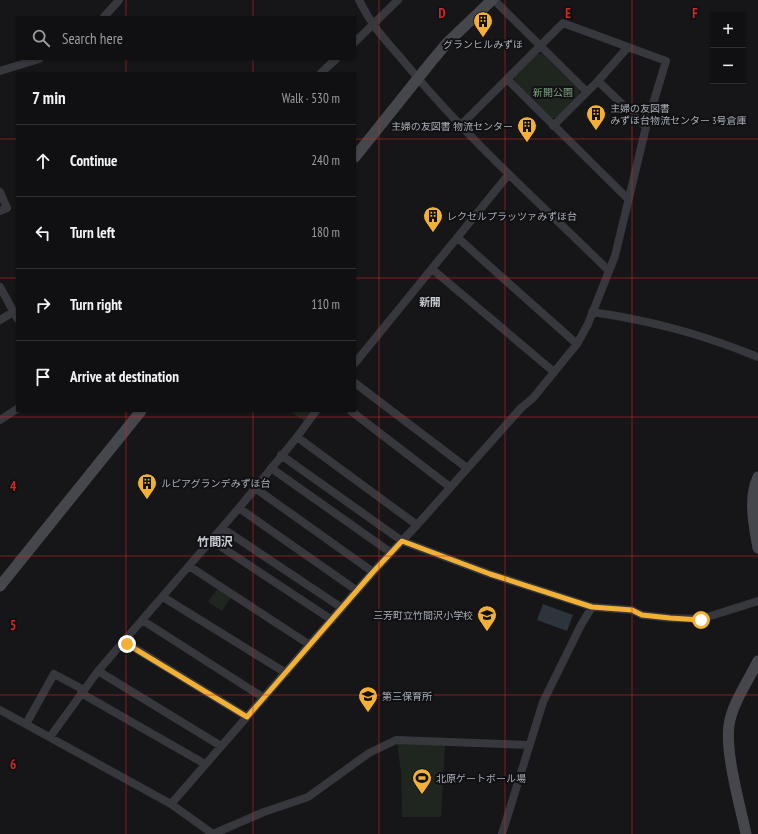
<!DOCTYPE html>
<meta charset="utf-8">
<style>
body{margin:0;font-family:"PT Sans Narrow","Noto Sans JP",sans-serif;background:#1e1e20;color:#f1f3f6}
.controls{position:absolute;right:12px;top:12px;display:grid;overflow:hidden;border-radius:0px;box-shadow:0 1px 3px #0004}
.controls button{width:36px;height:36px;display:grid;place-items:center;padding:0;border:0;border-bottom:1px solid #303032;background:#101012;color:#f1f3f6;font:20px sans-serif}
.stop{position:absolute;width:12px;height:12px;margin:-9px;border:3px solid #f2b134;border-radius:50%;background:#fff}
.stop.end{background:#f2b134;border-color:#fff;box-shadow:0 1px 4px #0008}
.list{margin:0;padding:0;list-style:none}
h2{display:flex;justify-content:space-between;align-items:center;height:52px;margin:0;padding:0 16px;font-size:17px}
h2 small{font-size:13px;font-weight:400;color:#9c9d9f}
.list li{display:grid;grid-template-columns:26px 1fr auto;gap:12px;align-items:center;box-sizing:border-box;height:72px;padding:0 16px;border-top:1px solid #303032}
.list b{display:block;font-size:15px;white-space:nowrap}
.list em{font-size:13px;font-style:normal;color:#9c9d9f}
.icon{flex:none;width:22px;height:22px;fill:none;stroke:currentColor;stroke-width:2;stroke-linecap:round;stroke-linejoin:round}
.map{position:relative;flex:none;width:758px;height:834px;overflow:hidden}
.search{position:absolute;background:#101012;box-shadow:0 1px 3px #0004;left:16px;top:16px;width:340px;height:44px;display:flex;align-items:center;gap:10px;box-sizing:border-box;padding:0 14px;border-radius:0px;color:#9c9d9f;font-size:15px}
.panel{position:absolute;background:#101012;box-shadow:0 1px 3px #0004;left:16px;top:72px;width:340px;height:340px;border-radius:0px}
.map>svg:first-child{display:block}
</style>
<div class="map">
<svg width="758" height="834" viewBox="0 0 758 834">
<rect width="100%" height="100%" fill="#161618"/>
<path fill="#1e261f" d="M537,54H542L579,90L580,94L556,118H552L515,81L514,77Z
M290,411H311L304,421Z
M218,588L231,597L222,611L208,602Z
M397,743L445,745L441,817H402L401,772Z"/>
<path fill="#2c353c" d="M543,604L573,615L567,631L537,620Z"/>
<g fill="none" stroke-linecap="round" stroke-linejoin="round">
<path stroke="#37383d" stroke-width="8" d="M359,0C374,31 390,44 411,70C471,142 542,205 608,270
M494,0L586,91
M104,17L119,0
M355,42L398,0
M0,71L39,59
M321,73L336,59
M507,79L628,199
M598,81L646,127
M553,126L598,81L628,47
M0,192L7,208L0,211
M458,238L577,344
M432,269L554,372
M0,287L17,318
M592,312C653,321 701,334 758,357
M0,320L13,312
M355,363L509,174
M355,383L467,468
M351,411L450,487
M0,420L17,409
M297,437L417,525
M281,455L402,541L490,574L592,607L632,610L642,615L670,618L701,619L758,601
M271,468L390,552
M255,488L373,572
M239,508L356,590
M222,528L342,608
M211,540L332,620
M189,566L310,645
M163,597L286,673
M142,620L264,698
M123,641L247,717
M98,671L221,746
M81,693L205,764
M0,710L171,804L213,834
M26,724L54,674L84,690
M50,737L98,671L239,508L297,437L316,411
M171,804L373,572L417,525L521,408L533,398L577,344L588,324L615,256L646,127L666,61L563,23L461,125
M213,834L264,812L308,797L369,753L396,740L529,745
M502,834L543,702L581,625L592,607"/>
<path stroke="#45474d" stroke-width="11" d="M355,157L431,62L447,43L492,0
M758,477C748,499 754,525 758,548
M0,586L141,411
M746,834C740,805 725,753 729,725C732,704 748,681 758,661"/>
</g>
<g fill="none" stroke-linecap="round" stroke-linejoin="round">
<path stroke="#f2b134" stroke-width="5" d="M127,644L247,717L373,572L402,541L490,574L592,607L632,610L642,615L670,618L701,620"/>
</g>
<path fill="none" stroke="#d62828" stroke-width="1" stroke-opacity="0.55" d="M126,0V17M253,0V17M379,0V834M505,0V834M632,0V834M126,59V73M253,59V73M0,139H17M355,139H758M0,278H17M355,278H758M126,411V834M253,411V834M0,417H758M0,556H758M0,695H758"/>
<defs>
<g id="building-pin" transform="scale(1)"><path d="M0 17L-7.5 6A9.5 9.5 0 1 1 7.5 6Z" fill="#f2b134" stroke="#111113"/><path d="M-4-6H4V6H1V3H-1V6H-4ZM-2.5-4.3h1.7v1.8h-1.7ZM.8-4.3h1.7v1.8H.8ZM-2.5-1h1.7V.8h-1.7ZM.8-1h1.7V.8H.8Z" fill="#111"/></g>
<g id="school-pin" transform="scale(1)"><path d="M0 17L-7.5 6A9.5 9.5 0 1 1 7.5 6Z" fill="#f2b134" stroke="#111113"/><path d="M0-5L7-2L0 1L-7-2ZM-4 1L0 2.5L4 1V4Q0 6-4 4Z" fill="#111"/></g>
<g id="stadium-pin" transform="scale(1)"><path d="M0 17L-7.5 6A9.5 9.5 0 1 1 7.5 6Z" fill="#f2b134" stroke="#111113"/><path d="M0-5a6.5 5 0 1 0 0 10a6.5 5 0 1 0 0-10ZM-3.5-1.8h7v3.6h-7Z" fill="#111"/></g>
</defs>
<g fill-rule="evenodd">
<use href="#building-pin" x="483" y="21"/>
<use href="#building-pin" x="596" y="114"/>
<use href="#building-pin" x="527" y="126"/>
<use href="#building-pin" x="433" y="216"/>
<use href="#building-pin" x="147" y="483"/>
<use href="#school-pin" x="487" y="615"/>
<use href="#school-pin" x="368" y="696"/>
<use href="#stadium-pin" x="422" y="778"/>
</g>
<g text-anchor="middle" stroke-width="4" stroke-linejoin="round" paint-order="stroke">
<g font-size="10" fill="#a8adb8" stroke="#111113" text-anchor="start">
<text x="483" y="48" text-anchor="middle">グランヒルみずほ</text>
<text x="610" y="112">主婦の友図書<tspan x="610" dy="12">みずほ台物流センター 3号倉庫</tspan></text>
<text x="513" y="130" text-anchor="end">主婦の友図書 物流センター</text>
<text x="447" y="220">レクセルプラッツァみずほ台</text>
<text x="161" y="487">ルピアグランデみずほ台</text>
<text x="473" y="619" text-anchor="end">三芳町立竹間沢小学校</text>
<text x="382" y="700">第三保育所</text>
<text x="436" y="782">北原ゲートボール場</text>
</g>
<g font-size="10" fill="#7fa381" stroke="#111113">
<text x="553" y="96">新開公園</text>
</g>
<g font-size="11" font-weight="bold" fill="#c9ccd4" stroke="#111113">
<text x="430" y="306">新開</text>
</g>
<g font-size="12" font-weight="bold" fill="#c9ccd4" stroke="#111113">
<text x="215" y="546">竹間沢</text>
</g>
</g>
<g font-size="13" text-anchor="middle" font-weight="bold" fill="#d62828" stroke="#111113" stroke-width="4" stroke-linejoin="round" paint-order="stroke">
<text x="442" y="18">D</text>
<text x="568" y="18">E</text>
<text x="695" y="18">F</text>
<text x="13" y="491">4</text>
<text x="13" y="630">5</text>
<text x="13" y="769">6</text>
</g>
</svg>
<div class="controls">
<button>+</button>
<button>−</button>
</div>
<div class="stop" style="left:701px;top:620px"></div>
<div class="stop end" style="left:127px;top:644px"></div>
<div class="search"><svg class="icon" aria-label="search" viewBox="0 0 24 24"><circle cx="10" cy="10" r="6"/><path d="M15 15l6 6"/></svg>Search here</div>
<section class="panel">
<h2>7 min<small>Walk · 530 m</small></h2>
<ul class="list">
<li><svg class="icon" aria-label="ahead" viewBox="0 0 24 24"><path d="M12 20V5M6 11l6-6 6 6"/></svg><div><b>Continue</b></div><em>240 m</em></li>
<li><svg class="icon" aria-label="left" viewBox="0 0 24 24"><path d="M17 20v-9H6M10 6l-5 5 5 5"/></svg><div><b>Turn left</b></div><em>180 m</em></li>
<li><svg class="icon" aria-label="right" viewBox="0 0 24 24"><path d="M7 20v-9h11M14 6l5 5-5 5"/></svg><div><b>Turn right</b></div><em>110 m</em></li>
<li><svg class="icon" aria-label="arrive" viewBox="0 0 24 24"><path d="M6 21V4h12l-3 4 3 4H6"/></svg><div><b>Arrive at destination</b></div></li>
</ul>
</section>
</div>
